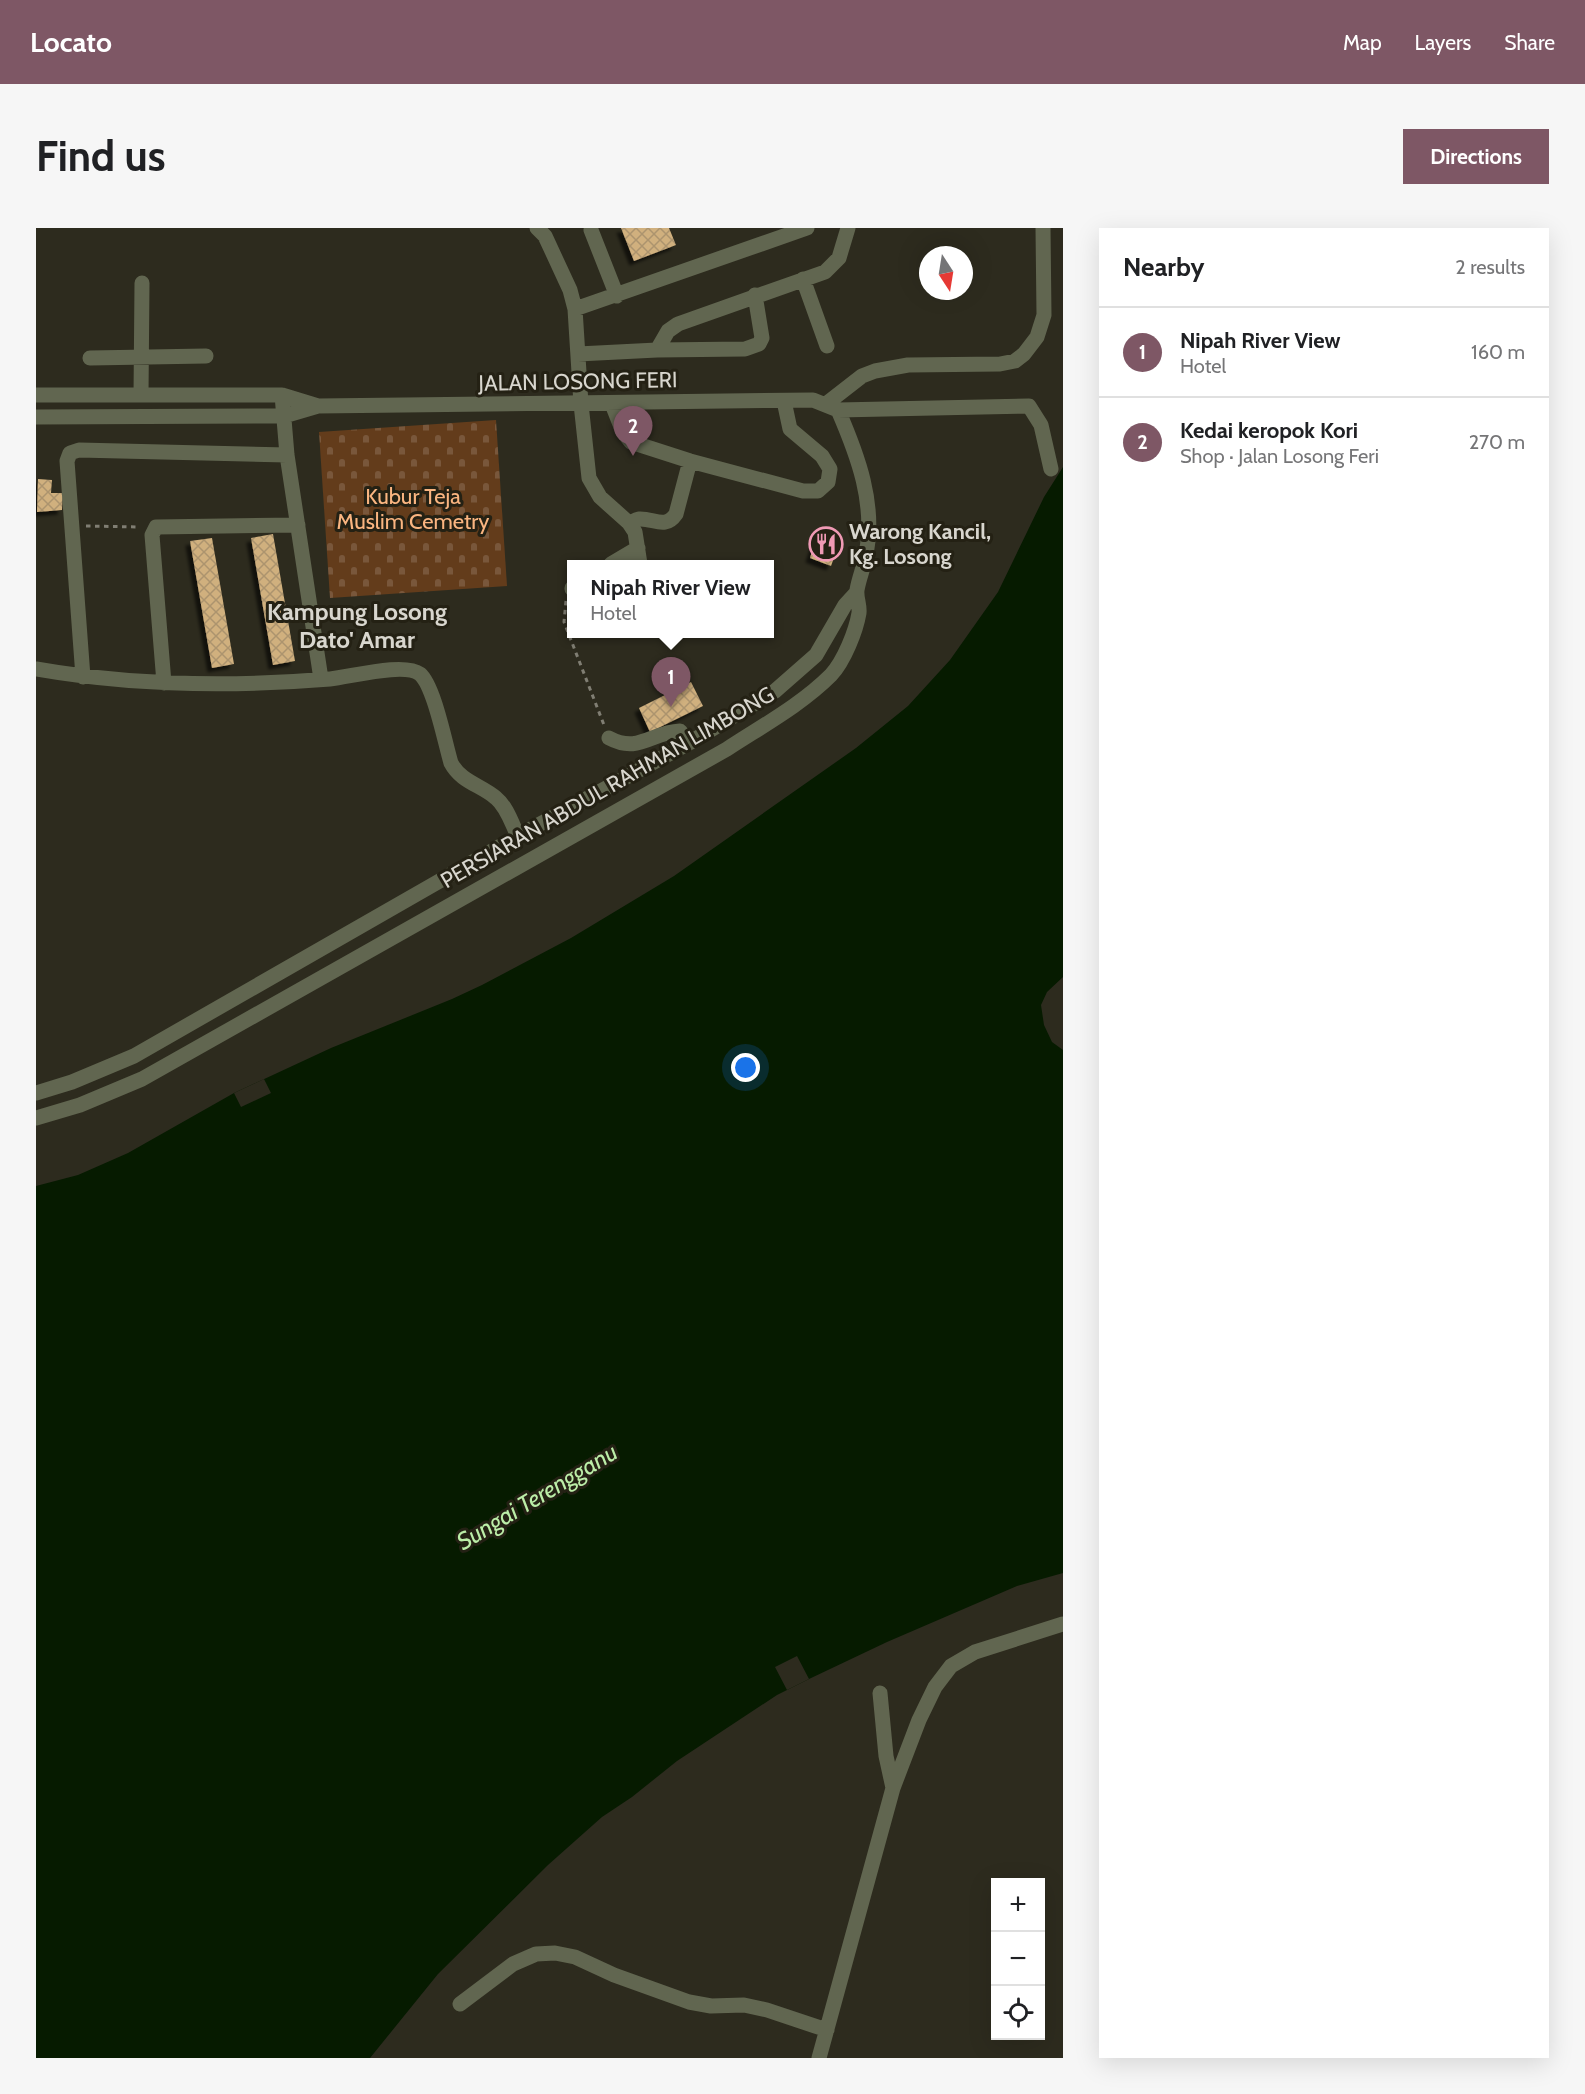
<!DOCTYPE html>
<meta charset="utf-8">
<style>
body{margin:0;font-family:Cabin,sans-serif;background:#f6f6f6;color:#202124}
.controls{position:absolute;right:18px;bottom:18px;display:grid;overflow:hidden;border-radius:0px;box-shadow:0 6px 24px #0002}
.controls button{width:54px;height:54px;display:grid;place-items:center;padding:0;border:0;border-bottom:2px solid #e0e0e0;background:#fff;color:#202124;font:30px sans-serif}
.compass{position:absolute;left:883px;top:18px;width:54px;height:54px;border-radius:50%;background:#fff;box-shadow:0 6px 24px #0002;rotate:168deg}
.you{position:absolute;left:710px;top:840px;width:21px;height:21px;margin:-15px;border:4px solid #fff;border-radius:50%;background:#1a73e8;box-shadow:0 0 0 9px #1a73e833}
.badge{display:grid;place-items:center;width:39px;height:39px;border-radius:50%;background:#7e5765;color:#fff;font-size:20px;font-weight:700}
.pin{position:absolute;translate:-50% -50px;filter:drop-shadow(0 2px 3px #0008)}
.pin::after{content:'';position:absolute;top:32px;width:21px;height:18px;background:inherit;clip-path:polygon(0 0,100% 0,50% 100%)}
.popup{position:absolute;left:531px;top:332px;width:207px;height:78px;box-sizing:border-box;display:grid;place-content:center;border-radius:0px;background:#fff;filter:drop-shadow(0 2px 4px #0005);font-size:20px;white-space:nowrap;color:#757577}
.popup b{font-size:22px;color:#202124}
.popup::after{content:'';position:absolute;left:50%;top:100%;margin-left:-12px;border:12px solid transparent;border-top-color:#fff}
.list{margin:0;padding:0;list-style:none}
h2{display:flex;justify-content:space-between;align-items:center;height:78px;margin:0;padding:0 24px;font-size:26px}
h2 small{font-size:20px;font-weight:400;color:#757577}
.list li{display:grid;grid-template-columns:39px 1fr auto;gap:18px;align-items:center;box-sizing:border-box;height:90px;padding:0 24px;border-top:2px solid #e0e0e0}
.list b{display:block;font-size:22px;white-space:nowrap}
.list p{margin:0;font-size:20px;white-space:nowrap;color:#757577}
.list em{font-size:20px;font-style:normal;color:#757577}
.icon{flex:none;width:33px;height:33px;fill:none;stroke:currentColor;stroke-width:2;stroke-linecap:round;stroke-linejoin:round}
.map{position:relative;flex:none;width:1027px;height:1830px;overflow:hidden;border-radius:0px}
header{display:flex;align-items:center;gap:36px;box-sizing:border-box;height:84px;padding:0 30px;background:#7e5765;color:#fff}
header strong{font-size:28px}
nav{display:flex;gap:33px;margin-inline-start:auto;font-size:21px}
.intro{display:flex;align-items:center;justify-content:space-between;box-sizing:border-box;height:144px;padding:0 36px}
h1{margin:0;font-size:42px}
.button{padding:15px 27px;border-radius:0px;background:#7e5765;color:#fff;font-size:21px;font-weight:700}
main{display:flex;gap:36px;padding:0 36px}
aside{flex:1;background:#fff;border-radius:0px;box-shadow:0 6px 24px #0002}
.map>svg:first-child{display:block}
</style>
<header>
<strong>Locato</strong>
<nav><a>Map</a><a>Layers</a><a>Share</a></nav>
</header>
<div class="intro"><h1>Find us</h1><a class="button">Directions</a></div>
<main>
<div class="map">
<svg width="1027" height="1830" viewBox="0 0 1027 1830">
<defs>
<pattern id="cemetery-stones" width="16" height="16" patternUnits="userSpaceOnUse" patternTransform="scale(1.5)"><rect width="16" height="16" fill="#633c1b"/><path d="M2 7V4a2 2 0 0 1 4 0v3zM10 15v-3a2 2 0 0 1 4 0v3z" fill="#79573b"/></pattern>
<pattern id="building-cross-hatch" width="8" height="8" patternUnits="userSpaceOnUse" patternTransform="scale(1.5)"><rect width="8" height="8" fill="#d0b07e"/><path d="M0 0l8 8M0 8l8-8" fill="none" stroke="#ac946e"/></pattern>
<filter id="shadow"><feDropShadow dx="-4.5" dy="4.5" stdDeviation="1.5" flood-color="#0009"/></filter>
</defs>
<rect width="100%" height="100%" fill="#2d2b1e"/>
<path fill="url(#cemetery-stones)" d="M460,192L471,358L294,370L283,204Z"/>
<path fill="#061b00" d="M1027,239V749L1011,764L1005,777L1008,797L1016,814L1027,822V1345L981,1358L851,1414L773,1451L741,1467L641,1533L596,1569L566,1589L512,1637L402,1746L334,1830H0V958L42,947L92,925L198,865L295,820L416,771L446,757L535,710L638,648L820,520L872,478L914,432L962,364L1008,269Z"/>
<path fill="#2d2b1e" d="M228,851L235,865L205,879L198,865Z
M761,1428L773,1451L751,1462L739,1439Z"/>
<path fill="url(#building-cross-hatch)" filter="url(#shadow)" d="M585,0H633L640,17L598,33Z
M2,251L16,252L15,265H27L26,282L1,284Z
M782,305L805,310L795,338L774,330Z
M237,306L259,433L237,437L215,310Z
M176,310L198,436L176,440L154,313Z
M655,454L667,478L614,504L603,480Z"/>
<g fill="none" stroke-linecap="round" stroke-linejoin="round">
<path stroke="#807e73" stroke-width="3" stroke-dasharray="4.5 4.5" stroke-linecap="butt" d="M50,298L103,299
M530,373L528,394L568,497"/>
<path stroke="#616650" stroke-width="15" d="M501,0L509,8L534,62L539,81L545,176L553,250L564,269L593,295L599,304L604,336
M555,2L581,68
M767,51L791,118
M539,81L771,0
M621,122L709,121L723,116L726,110L719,67
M542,126L621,122L632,103L642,96L789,44L803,30L812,0
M54,130L170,128
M0,167H246L282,178
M105,167L106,55
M246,167L251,227L285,451
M576,176L587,204L595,214L654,233L767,263H782L792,254L794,241L786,228L754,201L748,173
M790,176L826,148L839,143L872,137L964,136L979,133L988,126L1001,109L1008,87L1007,0
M0,189L248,188L282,178L777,172L802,182L993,178L1005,197L1015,241
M593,295C596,294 599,292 603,291C618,290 629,302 640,286L654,233
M575,336L602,320
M536,361V360
M0,441C97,458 196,459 294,451C315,449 368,434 384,446C398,458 409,515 415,535C425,554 445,557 460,570C471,579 476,596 482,608
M47,449L31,233L34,225L43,222L251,227
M128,455L116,307L120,299L262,297
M573,510C603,526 615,504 644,503L653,515
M0,865L36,854L98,828L482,608L653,515L739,463L780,427L809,377L820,365
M0,890L44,877L106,851L691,521C726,498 765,477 795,447C808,433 820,403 823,385C824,377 820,370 821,362C823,350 828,339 830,327C840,276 822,228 802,182
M844,1465L850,1528L857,1560
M424,1776L477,1736L500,1726L519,1725L539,1729L578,1747L653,1774L675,1778L708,1777L731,1782L791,1802
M783,1830L857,1560L883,1492L899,1459L915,1438L939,1424L1027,1396"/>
</g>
<defs>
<g id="restaurant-ring" transform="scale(1.725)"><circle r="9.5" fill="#242114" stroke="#f09ab5" stroke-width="1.5"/><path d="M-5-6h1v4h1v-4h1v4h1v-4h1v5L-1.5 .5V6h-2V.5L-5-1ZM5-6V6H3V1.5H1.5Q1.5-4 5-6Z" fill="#f09ab5"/></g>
</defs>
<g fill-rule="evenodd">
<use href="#restaurant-ring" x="790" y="316"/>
</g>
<g text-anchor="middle" stroke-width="6" stroke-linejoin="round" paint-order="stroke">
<g font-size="22" fill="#d8d6ce" stroke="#242114">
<text transform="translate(542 153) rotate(-1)" y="8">JALAN LOSONG FERI</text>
<text transform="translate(571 559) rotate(-30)" y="8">PERSIARAN ABDUL RAHMAN LIMBONG</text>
</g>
<g font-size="22" fill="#fab580" stroke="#242114">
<text x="377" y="276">Kubur Teja<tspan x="377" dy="25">Muslim Cemetry</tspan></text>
</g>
<g font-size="22" font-weight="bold" fill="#d8d6ce" stroke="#242114" text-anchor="start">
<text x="813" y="311">Warong Kancil,<tspan x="813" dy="25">Kg. Losong</tspan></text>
</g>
<g font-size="24" font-weight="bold" fill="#d8d6ce" stroke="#242114">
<text x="321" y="392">Kampung Losong<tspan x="321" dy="28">Dato' Amar</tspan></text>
</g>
<g font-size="24" font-style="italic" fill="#bceea8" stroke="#242114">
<text transform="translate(501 1269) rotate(-31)" y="8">Sungai Terengganu</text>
</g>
</g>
</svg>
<div class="controls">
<button>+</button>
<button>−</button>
<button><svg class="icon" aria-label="locate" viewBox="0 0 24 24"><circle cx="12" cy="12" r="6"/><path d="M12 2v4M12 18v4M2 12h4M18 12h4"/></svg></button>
</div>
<svg class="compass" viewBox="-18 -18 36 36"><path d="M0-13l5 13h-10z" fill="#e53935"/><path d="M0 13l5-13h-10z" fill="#757577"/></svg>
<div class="you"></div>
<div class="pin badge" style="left:635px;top:479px">1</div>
<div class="popup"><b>Nipah River View</b>Hotel</div>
<div class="pin badge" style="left:597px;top:228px">2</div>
</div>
<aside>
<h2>Nearby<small>2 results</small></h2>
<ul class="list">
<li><span class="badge">1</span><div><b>Nipah River View</b><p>Hotel</p></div><em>160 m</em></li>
<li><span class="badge">2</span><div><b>Kedai keropok Kori</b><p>Shop · Jalan Losong Feri</p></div><em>270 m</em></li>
</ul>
</aside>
</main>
